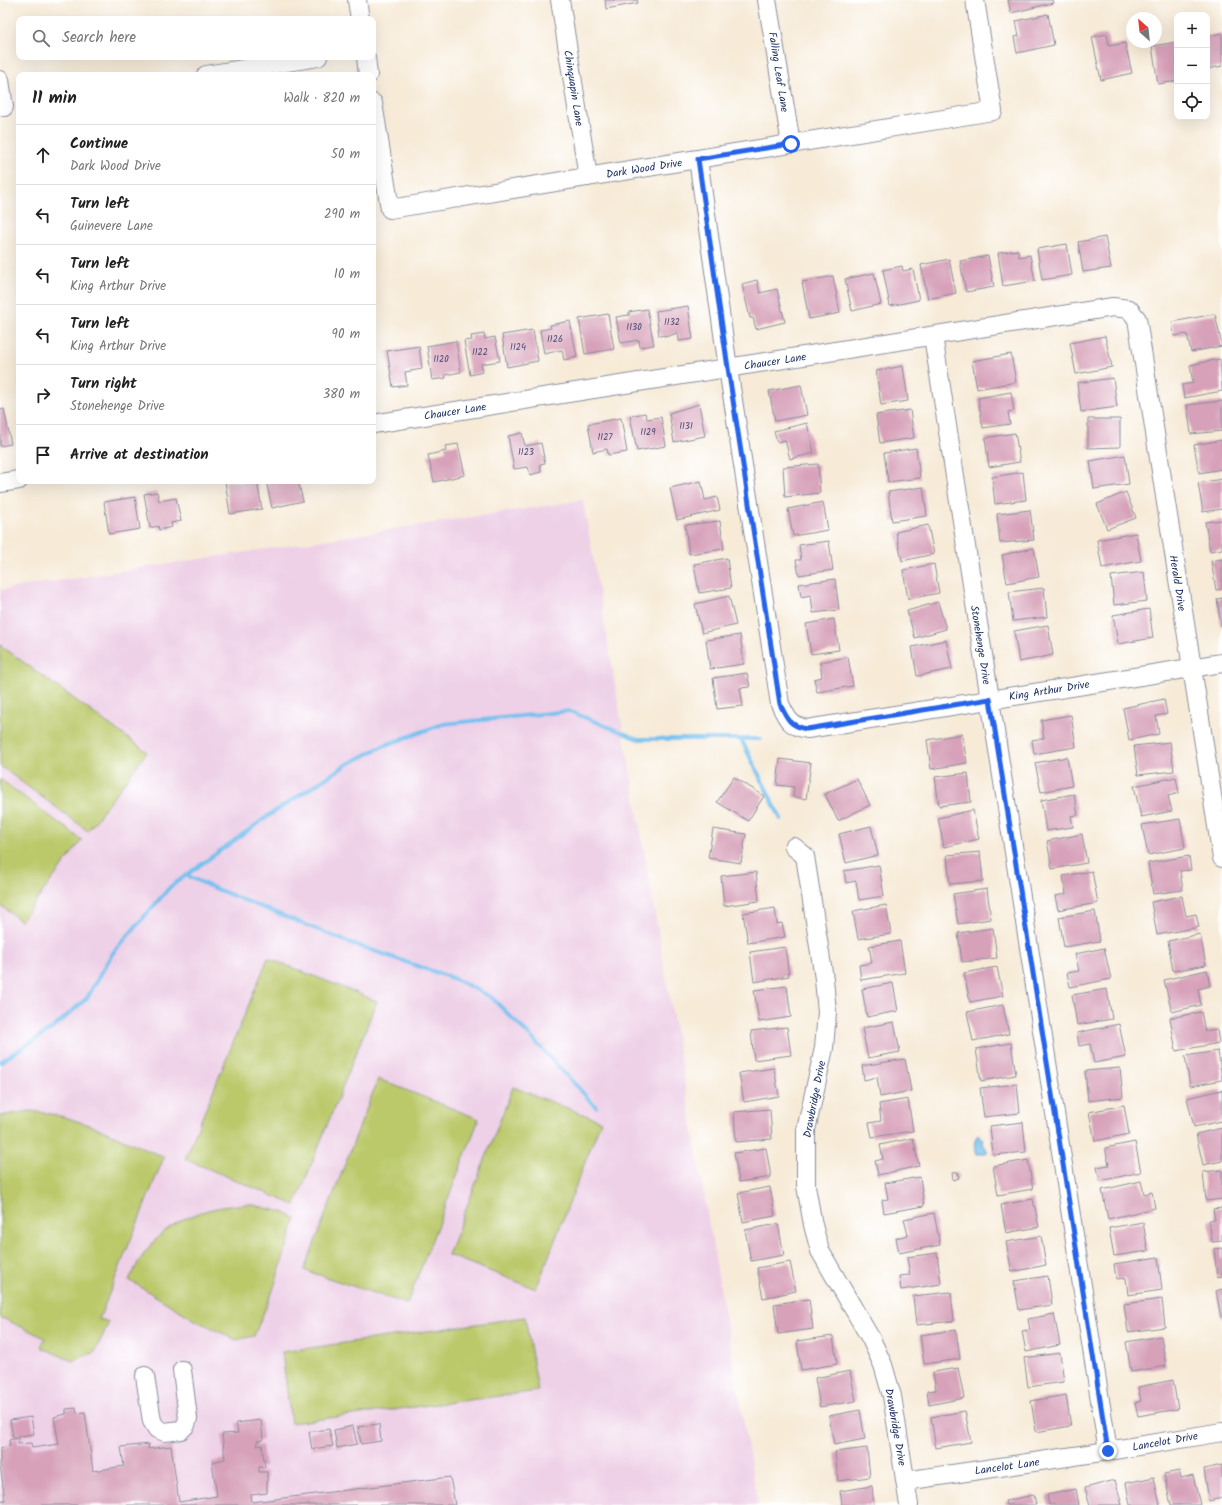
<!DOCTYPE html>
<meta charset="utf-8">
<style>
body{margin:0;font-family:Kalam,sans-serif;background:#f6f6f6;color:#222}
.controls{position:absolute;right:12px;top:12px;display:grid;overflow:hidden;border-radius:8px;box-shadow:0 4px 16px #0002}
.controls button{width:36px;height:36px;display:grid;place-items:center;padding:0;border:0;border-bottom:1px solid #e0e0e0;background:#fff;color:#222;font:20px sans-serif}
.compass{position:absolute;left:1126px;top:12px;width:36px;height:36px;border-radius:50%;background:#fff;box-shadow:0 4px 16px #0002;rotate:333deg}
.stop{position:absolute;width:12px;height:12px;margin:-9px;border:3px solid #2563eb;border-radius:50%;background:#fff}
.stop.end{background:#2563eb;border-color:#fff;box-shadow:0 1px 4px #0008}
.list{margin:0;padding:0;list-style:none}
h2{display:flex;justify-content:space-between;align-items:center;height:52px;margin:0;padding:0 16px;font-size:17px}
h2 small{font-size:13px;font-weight:400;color:#767676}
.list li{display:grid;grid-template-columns:26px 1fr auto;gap:12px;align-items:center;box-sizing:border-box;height:60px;padding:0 16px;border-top:1px solid #e0e0e0}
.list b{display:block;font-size:15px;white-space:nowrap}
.list p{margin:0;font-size:13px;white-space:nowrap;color:#767676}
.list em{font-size:13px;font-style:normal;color:#767676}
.icon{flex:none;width:22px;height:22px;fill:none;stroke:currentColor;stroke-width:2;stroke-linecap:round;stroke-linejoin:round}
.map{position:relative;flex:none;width:1222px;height:1505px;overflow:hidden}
.search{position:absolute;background:#fff;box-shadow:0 4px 16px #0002;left:16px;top:16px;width:360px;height:44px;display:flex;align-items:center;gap:10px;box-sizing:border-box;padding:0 14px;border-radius:8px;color:#767676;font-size:15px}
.panel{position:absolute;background:#fff;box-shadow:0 4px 16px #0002;left:16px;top:72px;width:360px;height:412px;border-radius:8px}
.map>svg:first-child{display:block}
</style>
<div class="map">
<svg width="1222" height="1505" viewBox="0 0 1222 1505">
<rect width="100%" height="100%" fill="#fff"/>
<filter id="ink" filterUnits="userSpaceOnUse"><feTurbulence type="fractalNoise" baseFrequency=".025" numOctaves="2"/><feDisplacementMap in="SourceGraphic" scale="8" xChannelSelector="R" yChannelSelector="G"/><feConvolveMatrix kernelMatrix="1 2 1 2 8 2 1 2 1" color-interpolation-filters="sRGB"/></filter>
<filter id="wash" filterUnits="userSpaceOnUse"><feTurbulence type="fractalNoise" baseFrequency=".012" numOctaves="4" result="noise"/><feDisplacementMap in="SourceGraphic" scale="16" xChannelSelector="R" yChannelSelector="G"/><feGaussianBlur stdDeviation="0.9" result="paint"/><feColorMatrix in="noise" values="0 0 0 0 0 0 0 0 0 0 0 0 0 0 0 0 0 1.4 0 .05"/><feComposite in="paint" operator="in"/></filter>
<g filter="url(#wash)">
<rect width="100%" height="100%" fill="#f7ebd8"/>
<path fill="#eed0e7" d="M583,500L758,1505H0V590Z"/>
<path fill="#bbc96b" stroke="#6b7c64" d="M0,645L147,752L88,831L0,766Z
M0,779L82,840L21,921L0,905Z
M268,958L377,1001L295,1205L185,1159Z
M378,1079L479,1119L407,1304L304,1270Z
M513,1087L601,1121L536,1289L448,1255Z
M30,1111C77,1115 121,1139 164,1157L99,1319L109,1322L95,1352L72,1361L41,1347L45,1338L0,1317V1116Z
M249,1204L283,1212L296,1219L273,1290L254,1336L236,1340L195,1320L129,1280C155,1225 190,1208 249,1204Z
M525,1317L538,1391L291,1423L282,1352Z"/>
<path fill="#76c1ef" stroke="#4878a6" d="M978,1135L984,1140L983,1143L988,1152L986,1154H977C974,1148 973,1140 978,1135Z"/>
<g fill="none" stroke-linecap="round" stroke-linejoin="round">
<path stroke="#76c1ef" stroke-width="4" d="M741,739L781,819
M186,875L209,886L348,942L455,979L491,997L530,1036L596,1107
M0,1062L53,1028L87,998L112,954L170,887L268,816L346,765L383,746L443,724L569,711L638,739H760"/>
</g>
<g id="blocks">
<path fill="#d7a1b9" d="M605,0H637L638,3L606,9Z
M1008,0H1052L1053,3L1011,13Z
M1048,14L1054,45L1017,53L1014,37L1019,36L1016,21Z
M1222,33V66L1207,69V36Z
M1107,34L1109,46L1125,43L1132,73L1101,80L1092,37Z
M1177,42V81L1158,84L1152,46Z
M1105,237L1111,268L1083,272L1078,242Z
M1067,244L1072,275L1042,280L1037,249Z
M1018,250L1019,257L1030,255L1035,281L1003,286L998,253Z
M988,256L994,287L966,292L960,261Z
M949,259L956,293L928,299L921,265Z
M902,266L903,271L913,269L919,300L890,306L883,270Z
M874,273L881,304L852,311L845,279Z
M833,276L840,313L809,319L802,282Z
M757,280L760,293L777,289L785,322L756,329L753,318H750L742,284Z
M688,306L693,339L679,341L678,333L665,337V335L659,336L656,311Z
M647,309L654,345L640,347L639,340L621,343L616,317L629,315V312Z
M608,314L614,349L585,354L579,319Z
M1215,314L1222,346L1191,352L1187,334L1174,336L1172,322Z
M570,321L577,357L564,360L562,350L544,354L540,330L551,328L550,325Z
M533,330L538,361L507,367L502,335Z
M484,334L485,339L495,337L500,361L481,364L483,372L470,375L464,341L472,340L471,336Z
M1105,336L1112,367L1076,374L1070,343Z
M456,341L461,372L445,375L446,378L432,380L427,346Z
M419,346L422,369L405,372L407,385L393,387L387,351Z
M1011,354L1016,382L977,389L972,361Z
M1220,359L1222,391L1184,398L1182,385L1193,383L1190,365Z
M903,366L908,401L881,405L876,371Z
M1113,378L1117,407L1081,412L1077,383Z
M801,385L807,415L775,421L769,391Z
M1011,392L1014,411L1008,412L1010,424L983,428L978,398Z
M1222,401V431L1191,434L1187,405Z
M699,404L705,436L674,442L669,413Z
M4,409L11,444L0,446V410Z
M910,410L914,438L880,443L876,415Z
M645,413L647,419L661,417L666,446L637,451L630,416Z
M621,418L627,452L608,455L607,449L593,452L588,424Z
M1088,419H1120V447L1088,448Z
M807,423L814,453L790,459L785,440L777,442L774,431Z
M522,433L525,446L541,443L545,463L540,464L541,472L530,475L528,467L514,469L508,436Z
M1015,433L1020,462L989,467L985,438Z
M1222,440V469L1199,473L1194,445Z
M458,444L465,475L434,482L428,455L446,451L445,446Z
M916,448L920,478L888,482L884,453Z
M1125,455L1129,484L1094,489L1090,461Z
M818,464L820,493L785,497L783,467Z
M1023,472L1026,500L995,504L992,477Z
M1222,479V509L1203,512L1198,483Z
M225,481H239V482L257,481L262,509L230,514Z
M266,481H298L303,501L272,508Z
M701,481L705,500L717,497L720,510L677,520L670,488Z
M923,487L927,516L892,521L888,492Z
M157,492L159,501L176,498L181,521L171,523L172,527L159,530L158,526L150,528L144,494Z
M1126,492L1136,518L1107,529L1097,504Z
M135,497L140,529L109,534L104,502Z
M823,502L828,530L793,536L788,509Z
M1030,510L1034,540L1000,543L997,514Z
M1222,520V549L1210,551L1205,522Z
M720,521L724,549L689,554L685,525Z
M928,525L934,554L902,561L896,532Z
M1136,533L1141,561L1102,568L1097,540Z
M829,541L833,570L799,575L796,560H801L799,545Z
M1034,548L1039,577L1007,583L1002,555Z
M727,558L731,588L699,593L694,564Z
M1222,559V589L1216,590L1211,561Z
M934,564L939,593L908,599L903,570Z
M1144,572L1147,601L1114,605L1111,576Z
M835,579L839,610L813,613L811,595L801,597L799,584Z
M1044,588L1047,617L1013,621L1009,592Z
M729,596L736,625L702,633L695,604Z
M1222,598V626H1221L1217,599Z
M938,602L946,629L915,638L907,611Z
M1149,609L1153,638L1118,644L1113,615Z
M834,619L839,650L811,654L806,624Z
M1048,625L1053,655L1019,662L1014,631Z
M740,635L744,664L710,669L706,640Z
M946,640L952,669L917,676L912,647Z
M848,657L853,686L817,692L814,679L822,677L820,662Z
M747,673L750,687L740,688L743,706L717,709L713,678Z
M1164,699L1167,714L1156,716L1159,734L1129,740L1123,708Z
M1071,715L1076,747L1034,754L1032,740L1044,738L1041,720Z
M962,734L967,763L931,769L927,740Z
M1170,742L1174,771L1138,775L1134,746Z
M1067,757L1072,786L1041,792L1035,763Z
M780,759L811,763L806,799L793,797L794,787L777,785Z
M968,773L971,802L939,806L935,777Z
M734,777L764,796L748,821L717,802Z
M1176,777L1179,793L1168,796L1172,811L1141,817L1134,786Z
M857,779L870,805L838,821L825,794Z
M1074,794L1078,815L1071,816L1073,827L1046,831L1041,800Z
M973,810L979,839L944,847L938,818Z
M1180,819L1185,848L1148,855L1142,825Z
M871,826L878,855L846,863L839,834Z
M713,829L746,834L741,863L708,858Z
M1082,834L1087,863L1052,869L1047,841Z
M980,852L983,881L950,884L947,855Z
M1189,856L1191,870L1180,871L1183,890L1153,894L1148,863Z
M879,865L884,896L859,900L856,881L846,883L844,871Z
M1092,871L1098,903L1058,910L1055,896L1066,894L1063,876Z
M756,872L759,901L724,906L721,876Z
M987,889L991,919L958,924L953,894Z
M1182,896L1186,916L1196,914L1199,927L1157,935L1151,902Z
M886,905L891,934L858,939L853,911Z
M775,908L777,924L782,923L785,937L748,943L743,913Z
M1095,911L1100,941L1064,947L1059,917Z
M993,928L997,958L962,962L958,933Z
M1200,934L1206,965L1173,971L1168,941Z
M900,941L905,973L861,980L859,965L872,963L869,946Z
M785,947L789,976L754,982L750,952Z
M1104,948L1111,979L1070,987L1067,973L1079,971L1075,954Z
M997,967L1003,996L970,1002L964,973Z
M1207,970L1210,986L1198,989L1201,1005L1172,1012L1164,980Z
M893,983L898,1011L867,1017L862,989Z
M787,986L791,1017L759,1022L754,990Z
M1107,989L1112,1019L1077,1025L1072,995Z
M1003,1005L1009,1034L973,1041L967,1012Z
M1201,1012L1205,1031L1217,1029L1219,1043L1176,1051L1170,1018Z
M894,1022L900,1052L868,1058L862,1028Z
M1119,1024L1126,1057L1094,1063L1090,1044L1079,1046L1077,1033Z
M787,1027L791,1055L754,1060L751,1031Z
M1011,1043L1016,1075L981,1081L976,1049Z
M1218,1051L1222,1080L1190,1086L1185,1056Z
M905,1059L911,1091L880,1097L877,1077L864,1080L862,1066Z
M774,1068L779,1096L744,1102L739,1073Z
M1120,1068L1123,1097L1088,1101L1085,1071Z
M1017,1084L1020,1113L984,1117L980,1088Z
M1222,1090V1121L1194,1127L1187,1098Z
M908,1099L913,1131L872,1137L869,1123L881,1121L879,1104Z
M1124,1105L1129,1134L1095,1141L1089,1112Z
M770,1109L772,1139L736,1142L734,1112Z
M1023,1122L1026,1152L993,1155L990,1126Z
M1222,1128V1161L1203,1165L1196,1134Z
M913,1138L919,1166L878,1175L875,1161L883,1159L880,1145Z
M1135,1142L1141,1172L1100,1181L1097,1167L1109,1165L1105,1148Z
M766,1148L771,1177L739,1182L734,1153Z
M1028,1160L1033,1189L998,1195L993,1166Z
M1222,1170V1199L1206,1201L1203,1172Z
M958,1172L959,1178L953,1180L952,1173Z
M920,1177L924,1206L884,1213L882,1200L888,1199L885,1183Z
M1141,1181L1144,1194L1152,1192L1155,1208L1108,1219L1102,1190Z
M770,1187L775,1216L743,1222L738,1193Z
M1033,1199L1039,1227L1006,1233L1001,1205Z
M1222,1208V1241L1212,1242L1209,1220H1215L1213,1209Z
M934,1213L940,1245L899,1253L896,1238L908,1235L904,1219Z
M1143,1222L1148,1251L1114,1256L1109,1228Z
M778,1224L784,1255L751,1261L745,1230Z
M1041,1236L1046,1265L1012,1272L1006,1242Z
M1222,1248V1277L1217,1278L1214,1249Z
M937,1253L941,1284L901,1290L899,1276L910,1275L907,1257Z
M1158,1257L1162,1290L1128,1295L1126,1278L1116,1279L1114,1264Z
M790,1262L796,1291L763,1298L757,1268Z
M1048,1276L1052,1305L1019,1310L1014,1281Z
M1222,1289V1318H1221L1216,1291Z
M951,1292L954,1321L916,1325L913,1296Z
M809,1299L813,1329L778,1334L774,1304Z
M1162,1299L1165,1327L1128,1332L1124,1304Z
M1054,1314L1060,1345L1026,1352L1022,1331L1030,1330L1028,1319Z
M956,1330L960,1359L924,1364L920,1335Z
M833,1336L837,1364L801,1370L797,1341Z
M1161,1336L1166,1366L1131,1372L1126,1342Z
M1060,1353L1064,1382L1028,1387L1024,1358Z
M958,1368L964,1398L929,1405L927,1391L936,1390L933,1372Z
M850,1371L856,1401L820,1407L815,1378Z
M1173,1380L1178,1409L1138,1416L1135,1403L1141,1401L1138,1387Z
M1066,1395L1071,1426L1036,1432L1031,1401Z
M76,1408L77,1413L85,1412L93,1471L124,1466L121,1447L149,1444L148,1449L171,1446L179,1502L217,1496L212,1462L225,1459L222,1434L238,1433L236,1423L261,1420L263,1440L257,1441V1446L262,1445L265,1467H259V1472H267V1493L251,1495L252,1502L450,1477L455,1505H0V1501L5,1500L0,1465V1448L10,1446L9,1440L18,1438V1444L31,1443L32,1448L59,1444L54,1417L66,1414V1409Z
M860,1410L865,1439L834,1445L829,1416Z
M965,1411L971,1442L936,1448L931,1417Z
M31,1417L34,1434L13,1437L10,1420Z
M379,1424L381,1441L361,1444L358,1427Z
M353,1426L357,1444L337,1448L334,1430Z
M329,1429L333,1446L312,1449L309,1432Z
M867,1448L870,1477L838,1481L835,1452Z
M1222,1465V1498L1209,1501L1204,1469Z
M1179,1471L1181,1478L1193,1475L1200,1505H1171L1164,1474Z
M1154,1477L1160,1505H1130L1126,1483Z
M1115,1480L1122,1505H1090L1085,1488Z
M872,1486L874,1505H842L840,1491Z
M1076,1489L1079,1505H1049L1047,1495Z
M1034,1495L1036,1505H1006L1005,1501Z"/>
</g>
</g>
<g filter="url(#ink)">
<use href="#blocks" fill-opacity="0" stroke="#898d9b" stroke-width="1"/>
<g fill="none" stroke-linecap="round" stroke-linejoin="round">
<g stroke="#898d9b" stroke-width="20">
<path id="minor" d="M357,0L360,19
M560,0L588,177
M767,0L791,144
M366,57L368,75
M206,75L318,57
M0,80L4,107
M373,103L390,209L993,111L975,0
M698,159L728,368L780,704C787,719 790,726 807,729L1222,663
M933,336L1108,1451
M373,424L1113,307L1129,309L1137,319L1222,858
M0,483L19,480
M794,847L805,856L824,979L827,1012L824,1048L806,1130V1186L813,1225L820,1251L871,1339L883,1365L892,1396L909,1505
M145,1376L152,1421L157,1429L165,1432L181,1430L186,1425L188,1418L182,1370
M905,1481L1108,1451L1222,1432"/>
</g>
<use href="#minor" stroke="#fff" stroke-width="18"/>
</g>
</g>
<g fill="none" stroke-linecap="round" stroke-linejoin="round" filter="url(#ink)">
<path stroke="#2563eb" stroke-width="5" d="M791,144L698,159L728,368L780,704C787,719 790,726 807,729L990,699L1108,1451"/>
</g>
<g text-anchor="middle" stroke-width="3" stroke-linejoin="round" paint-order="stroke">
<g font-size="9" fill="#4a4c75">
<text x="672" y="325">1132</text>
<text x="634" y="330">1130</text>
<text x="555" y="342">1126</text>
<text x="518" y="350">1124</text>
<text x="480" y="355">1122</text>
<text x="441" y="362">1120</text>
<text x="686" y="429">1131</text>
<text x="648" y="435">1129</text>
<text x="605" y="440">1127</text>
<text x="526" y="455">1123</text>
</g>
<g font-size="11" fill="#1b2f5e" stroke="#fff">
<text transform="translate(779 72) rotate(81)" y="4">Falling Leaf Lane</text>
<text transform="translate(574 88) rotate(81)" y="4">Chinquapin Lane</text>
<text transform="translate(644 168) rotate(-9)" y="4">Dark Wood Drive</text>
<text transform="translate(775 361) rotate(-9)" y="4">Chaucer Lane</text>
<text transform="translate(455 411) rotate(-9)" y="4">Chaucer Lane</text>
<text transform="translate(1178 583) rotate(81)" y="4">Herald Drive</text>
<text transform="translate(981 645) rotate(81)" y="4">Stonehenge Drive</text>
<text transform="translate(1049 690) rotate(-9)" y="4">King Arthur Drive</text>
<text transform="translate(814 1099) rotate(-79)" y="4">Drawbridge Drive</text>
<text transform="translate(896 1427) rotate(80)" y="4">Drawbridge Drive</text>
<text transform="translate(1165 1441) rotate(-10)" y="4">Lancelot Drive</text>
<text transform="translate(1007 1466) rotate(-8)" y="4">Lancelot Lane</text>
</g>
</g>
</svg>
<div class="controls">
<button>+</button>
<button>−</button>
<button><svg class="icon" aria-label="locate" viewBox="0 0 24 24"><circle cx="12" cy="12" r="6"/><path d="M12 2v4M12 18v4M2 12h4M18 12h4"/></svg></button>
</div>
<svg class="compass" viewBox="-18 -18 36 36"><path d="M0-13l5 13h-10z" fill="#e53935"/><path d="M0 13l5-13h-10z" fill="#767676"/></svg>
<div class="stop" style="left:791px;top:144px"></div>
<div class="stop end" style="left:1108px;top:1451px"></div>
<div class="search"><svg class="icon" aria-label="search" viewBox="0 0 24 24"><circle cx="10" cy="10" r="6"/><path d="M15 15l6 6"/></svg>Search here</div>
<section class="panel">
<h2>11 min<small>Walk · 820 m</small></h2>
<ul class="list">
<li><svg class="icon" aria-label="ahead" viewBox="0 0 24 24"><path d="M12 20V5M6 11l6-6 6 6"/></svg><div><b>Continue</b><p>Dark Wood Drive</p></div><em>50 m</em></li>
<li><svg class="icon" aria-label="left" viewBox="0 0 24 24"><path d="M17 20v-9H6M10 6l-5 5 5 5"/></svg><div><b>Turn left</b><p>Guinevere Lane</p></div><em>290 m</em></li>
<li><svg class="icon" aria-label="left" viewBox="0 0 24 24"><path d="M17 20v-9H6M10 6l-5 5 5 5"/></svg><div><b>Turn left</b><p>King Arthur Drive</p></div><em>10 m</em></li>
<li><svg class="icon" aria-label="left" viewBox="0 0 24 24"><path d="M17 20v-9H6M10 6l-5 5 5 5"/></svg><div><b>Turn left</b><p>King Arthur Drive</p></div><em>90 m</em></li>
<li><svg class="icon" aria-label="right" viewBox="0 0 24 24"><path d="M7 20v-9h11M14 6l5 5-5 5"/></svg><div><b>Turn right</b><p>Stonehenge Drive</p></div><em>380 m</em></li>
<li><svg class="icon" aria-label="arrive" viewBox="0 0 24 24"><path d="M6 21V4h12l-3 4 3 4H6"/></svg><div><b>Arrive at destination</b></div></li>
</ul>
</section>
</div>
